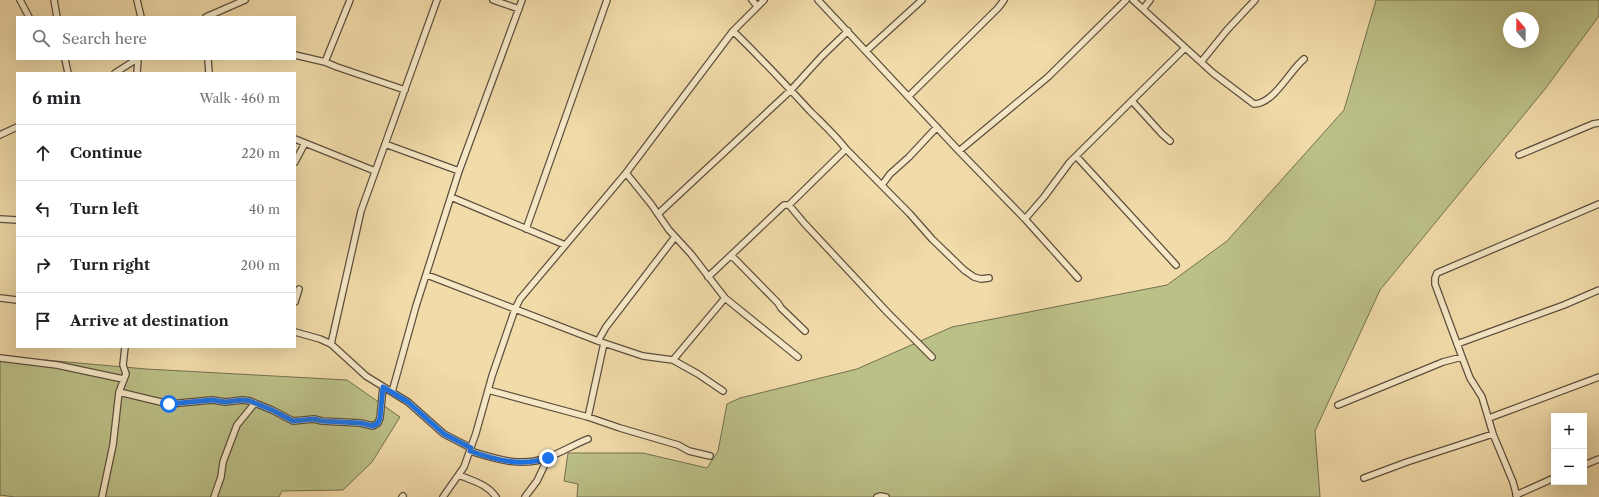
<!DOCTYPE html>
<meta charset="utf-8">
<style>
body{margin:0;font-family:"Libre Caslon Text",serif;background:#f6f6f6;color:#202124}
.controls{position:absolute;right:12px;bottom:12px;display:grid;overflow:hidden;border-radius:0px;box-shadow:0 4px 16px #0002}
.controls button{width:36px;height:36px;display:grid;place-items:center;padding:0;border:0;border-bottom:1px solid #e0e0e0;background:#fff;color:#202124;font:20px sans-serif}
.compass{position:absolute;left:1503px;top:12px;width:36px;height:36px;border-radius:50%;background:#fff;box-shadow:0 4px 16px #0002;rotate:339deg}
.stop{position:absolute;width:12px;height:12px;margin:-9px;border:3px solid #1a73e8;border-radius:50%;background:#fff}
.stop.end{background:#1a73e8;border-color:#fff;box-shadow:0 1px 4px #0008}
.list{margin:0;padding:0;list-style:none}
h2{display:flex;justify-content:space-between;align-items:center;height:52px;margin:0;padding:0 16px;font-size:17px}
h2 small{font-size:13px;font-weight:400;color:#757577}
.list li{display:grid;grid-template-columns:26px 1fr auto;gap:12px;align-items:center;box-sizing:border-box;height:56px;padding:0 16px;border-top:1px solid #e0e0e0}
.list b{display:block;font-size:15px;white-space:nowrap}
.list em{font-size:13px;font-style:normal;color:#757577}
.icon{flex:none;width:22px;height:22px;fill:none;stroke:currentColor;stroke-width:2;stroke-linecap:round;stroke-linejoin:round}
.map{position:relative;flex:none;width:1599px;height:497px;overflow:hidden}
.search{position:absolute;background:#fff;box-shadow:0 4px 16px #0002;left:16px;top:16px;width:280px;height:44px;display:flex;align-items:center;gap:10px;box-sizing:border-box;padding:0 14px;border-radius:0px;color:#757577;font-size:15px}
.panel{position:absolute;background:#fff;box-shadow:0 4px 16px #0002;left:16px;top:72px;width:280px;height:276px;border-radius:0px}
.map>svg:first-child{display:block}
</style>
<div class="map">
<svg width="1599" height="497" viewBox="0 0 1599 497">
<rect width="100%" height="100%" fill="#f1dba9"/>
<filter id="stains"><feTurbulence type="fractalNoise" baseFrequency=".005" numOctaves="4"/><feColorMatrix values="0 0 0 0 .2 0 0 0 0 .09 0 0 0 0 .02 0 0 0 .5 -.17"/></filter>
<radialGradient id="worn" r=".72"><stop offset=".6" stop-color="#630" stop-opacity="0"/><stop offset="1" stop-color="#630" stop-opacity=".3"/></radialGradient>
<path fill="#bbc087" stroke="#747051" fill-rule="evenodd" d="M1376,0H1599V16L1545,89L1380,290L1315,431L1320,497H577L578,484L564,481L568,453H643L707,468L718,451L727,404L740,398L857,369L952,327L1167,285L1227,241L1344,110ZM1509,18H1533V42H1509Z
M0,356L146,369L347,380L400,417L372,462L343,490L282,491L279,497H15L0,495Z"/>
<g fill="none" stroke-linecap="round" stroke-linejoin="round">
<g stroke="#5d4f3e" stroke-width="8">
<path id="street" d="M20,0L29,17
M54,0L57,17
M137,0L141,17
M493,0L519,9
M752,0L757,6
M818,0L959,151L1025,219L1078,278
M1133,0L1213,73L1254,104C1274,104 1290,70 1304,59
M1143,9L1150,0
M206,17L245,0
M733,31C760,57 785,84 810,111C823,124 835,135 846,149L910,214L932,239L964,270L974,277L981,279L989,278
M866,51L922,0
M295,55L325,62L337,67L405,90
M65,59L68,73
M208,59L209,73
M325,62L350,0
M1201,62L1227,30L1255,0
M115,73L137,59
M137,73L138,59
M909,96L998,8L1004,0
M1132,101L1162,134L1170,141
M0,135L17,127
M295,139L375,171
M385,144L459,171
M959,151L1048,77L1126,0
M1519,155L1593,124L1599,123
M1076,156L1176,265
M295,162L305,143
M626,173L651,204L669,230L691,254L725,298L798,357
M882,185L890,174L909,157L937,127
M451,197L565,245
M789,205L846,149
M658,214L791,90L822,56L848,31
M0,219L17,220
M1025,219L1044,197L1070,162L1185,48
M526,229L607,0
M731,255L778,303L781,308L805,331
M427,275L598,341L643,356L673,360L698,374L723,391
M708,277L784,205H789L804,223L888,313L932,357
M0,298L17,300
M295,302L299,289
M295,332L320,339L331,344L366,376L408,402L444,434L471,448
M598,341L606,327L675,237
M331,344L361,211L437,0
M1457,344L1564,305L1599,290
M1462,357L1435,284V278L1437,273L1599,204
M0,358L57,365L123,379
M673,360L725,298
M488,390L588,417L620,428L678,445L689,451L710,456
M119,392L169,404L212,400L225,402L243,400L250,401L272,410L293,421L314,419L322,421L360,423L373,426L378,423L380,418L383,387
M392,392L416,306L459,171L522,0
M1338,405L1443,362L1462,357L1470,378L1482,397L1493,434L1513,482L1517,497
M588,417L604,343
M1489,418L1599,377
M470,451C496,459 522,468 549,457C562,452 575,444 588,439
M1584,465L1599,459
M459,475C473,481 487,484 496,497
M1364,478L1407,462L1493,434
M1516,495L1554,478
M102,497L113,445L119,392L126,374L123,365L125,347
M214,497L221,477L223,462L237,425L255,403
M402,497L403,496
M443,497L464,467L476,433L492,376L515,309L520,299L626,173L733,31L764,0
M525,497L537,481L548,458
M877,497L880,496L886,497"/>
</g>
<use href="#street" stroke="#f6e8c7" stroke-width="5.5"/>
</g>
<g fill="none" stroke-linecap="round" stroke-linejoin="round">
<path stroke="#1a73e8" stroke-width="5" d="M169,404L212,400L225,402L243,400L250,401L272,410L293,421L314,419L322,421L360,423L373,426L378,423L380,418L383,387L408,402L444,434L471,448L470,451C496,460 521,467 548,458"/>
</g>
<rect width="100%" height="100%" filter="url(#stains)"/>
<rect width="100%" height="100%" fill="url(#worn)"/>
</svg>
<div class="controls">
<button>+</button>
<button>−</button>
</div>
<svg class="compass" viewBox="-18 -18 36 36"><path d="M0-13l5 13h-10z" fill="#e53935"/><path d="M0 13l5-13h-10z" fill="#757577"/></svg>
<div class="stop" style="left:169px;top:404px"></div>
<div class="stop end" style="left:548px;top:458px"></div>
<div class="search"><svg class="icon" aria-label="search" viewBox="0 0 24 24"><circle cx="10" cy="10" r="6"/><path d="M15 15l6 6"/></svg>Search here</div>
<section class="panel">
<h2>6 min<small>Walk · 460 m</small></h2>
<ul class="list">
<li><svg class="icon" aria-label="ahead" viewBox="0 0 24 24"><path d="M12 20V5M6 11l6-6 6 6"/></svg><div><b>Continue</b></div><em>220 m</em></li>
<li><svg class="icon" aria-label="left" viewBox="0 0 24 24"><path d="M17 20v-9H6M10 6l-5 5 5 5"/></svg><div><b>Turn left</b></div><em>40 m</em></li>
<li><svg class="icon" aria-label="right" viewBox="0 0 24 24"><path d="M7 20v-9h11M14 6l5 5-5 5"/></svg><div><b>Turn right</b></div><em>200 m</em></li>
<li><svg class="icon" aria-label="arrive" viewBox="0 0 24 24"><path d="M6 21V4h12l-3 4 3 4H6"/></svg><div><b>Arrive at destination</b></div></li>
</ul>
</section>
</div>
